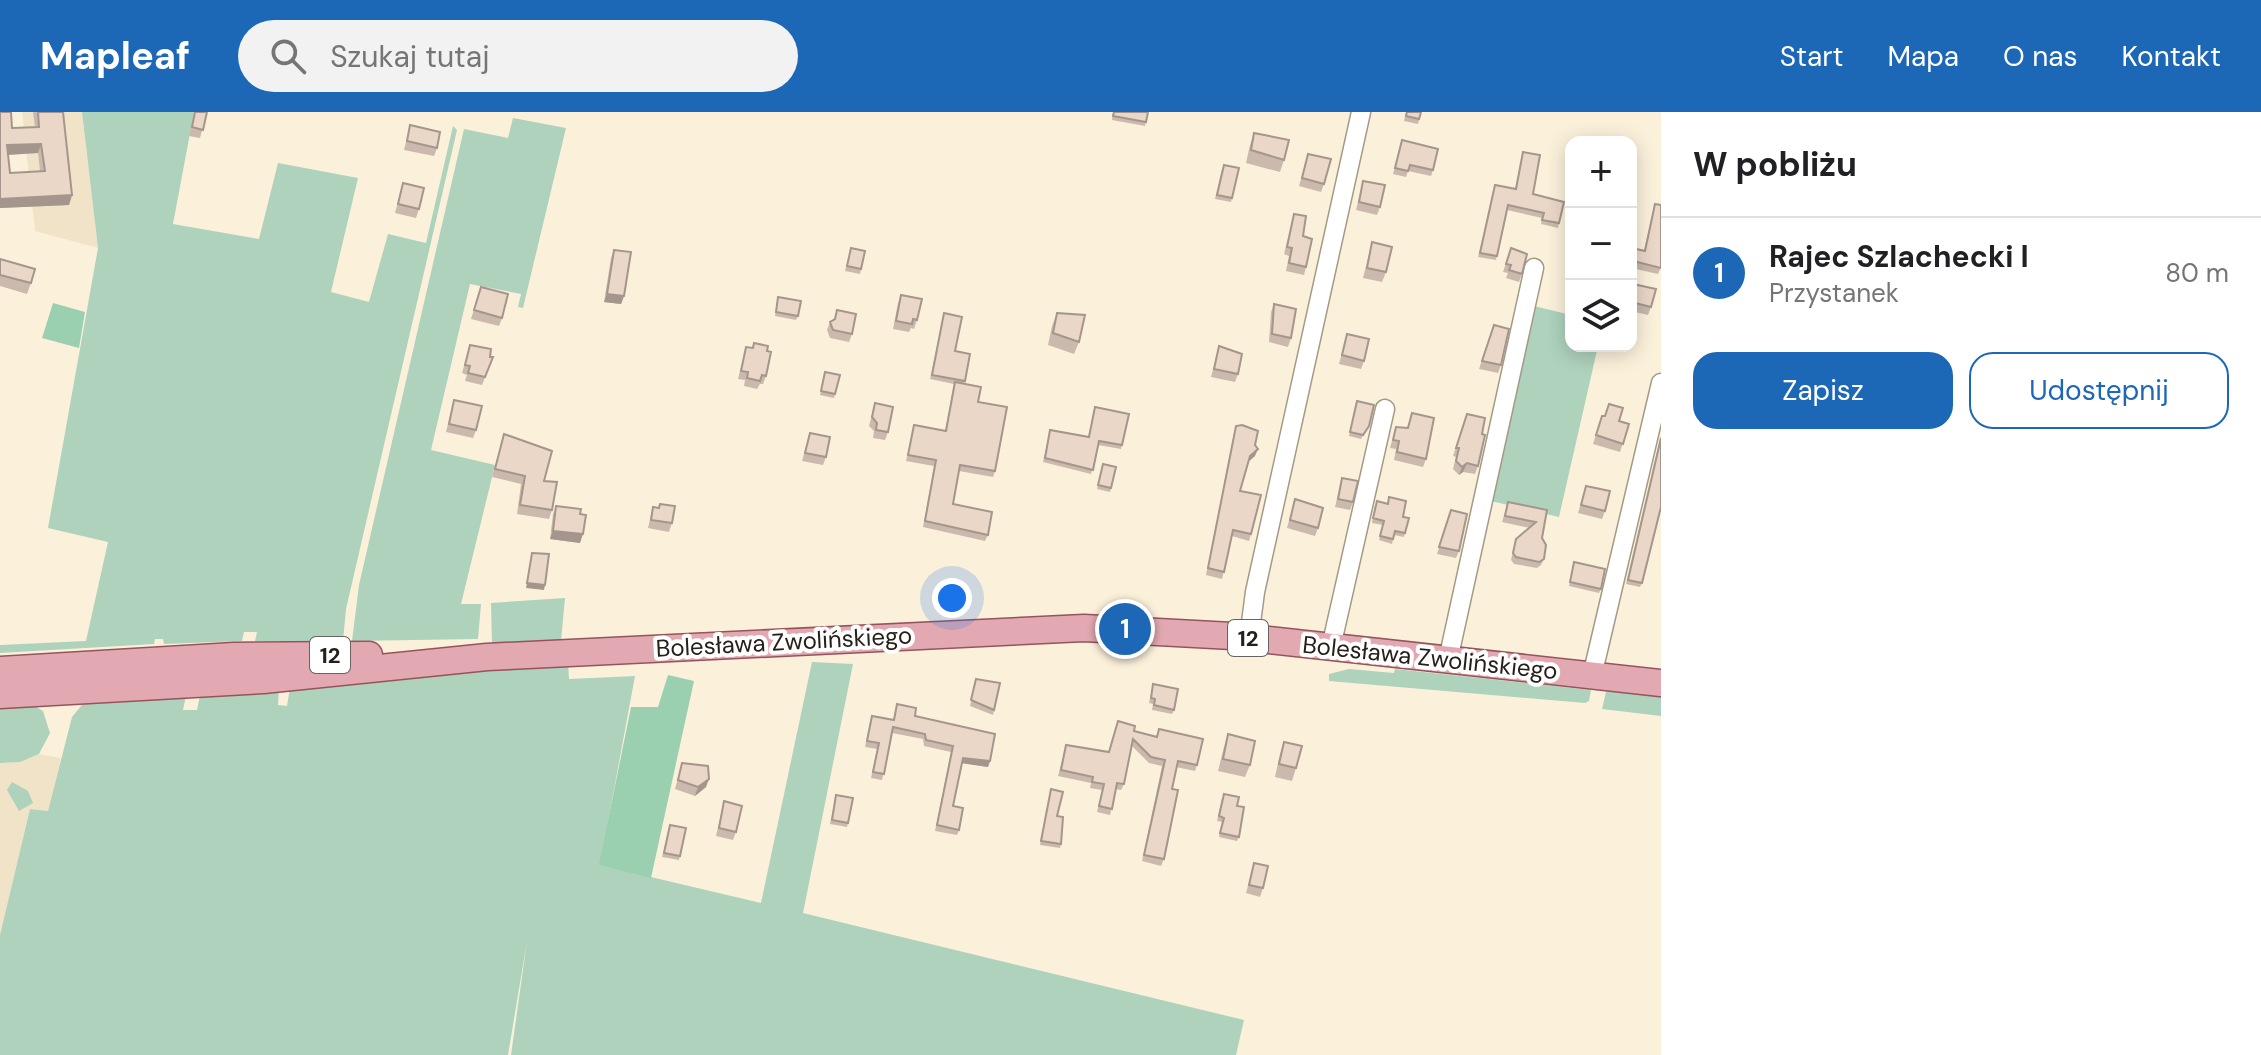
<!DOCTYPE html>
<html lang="pl">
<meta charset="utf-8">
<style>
body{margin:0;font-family:"DM Sans",sans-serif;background:#f2f2f2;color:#202124}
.controls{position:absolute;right:24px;top:24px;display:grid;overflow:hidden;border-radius:16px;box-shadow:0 4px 20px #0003}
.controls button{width:72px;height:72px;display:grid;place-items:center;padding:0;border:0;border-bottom:2px solid #e0e0e0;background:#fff;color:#202124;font:40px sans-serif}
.you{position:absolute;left:952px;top:486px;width:28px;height:28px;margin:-20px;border:6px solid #fff;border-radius:50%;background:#1a73e8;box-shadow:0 0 0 12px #1a73e833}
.badge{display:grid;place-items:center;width:52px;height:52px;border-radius:50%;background:#1d67b7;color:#fff;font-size:26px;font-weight:700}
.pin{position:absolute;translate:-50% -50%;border:4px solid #fff;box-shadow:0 2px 8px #0006}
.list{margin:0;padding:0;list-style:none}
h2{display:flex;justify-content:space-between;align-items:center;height:104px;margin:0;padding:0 32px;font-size:34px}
h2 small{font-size:26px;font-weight:400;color:#757577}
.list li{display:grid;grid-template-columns:52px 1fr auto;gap:24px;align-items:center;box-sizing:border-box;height:112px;padding:0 32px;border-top:2px solid #e0e0e0}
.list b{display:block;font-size:30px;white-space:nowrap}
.list p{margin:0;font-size:26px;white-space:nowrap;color:#757577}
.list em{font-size:26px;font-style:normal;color:#757577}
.actions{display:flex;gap:16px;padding:24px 32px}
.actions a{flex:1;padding:18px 0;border:2px solid #1d67b7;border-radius:24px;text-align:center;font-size:28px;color:#1d67b7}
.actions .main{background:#1d67b7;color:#fff}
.icon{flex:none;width:44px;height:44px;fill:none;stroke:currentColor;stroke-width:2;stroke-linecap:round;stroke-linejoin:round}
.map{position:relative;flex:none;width:1661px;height:943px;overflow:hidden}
header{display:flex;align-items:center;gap:48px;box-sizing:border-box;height:112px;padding:0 40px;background:#1d67b7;color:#fff}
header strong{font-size:38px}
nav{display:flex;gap:44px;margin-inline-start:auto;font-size:28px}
.search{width:560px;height:72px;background:#f2f2f2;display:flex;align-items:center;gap:20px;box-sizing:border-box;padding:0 28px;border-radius:44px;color:#757577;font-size:30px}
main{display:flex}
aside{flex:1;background:#fff}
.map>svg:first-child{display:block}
</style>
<header>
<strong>Mapleaf</strong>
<div class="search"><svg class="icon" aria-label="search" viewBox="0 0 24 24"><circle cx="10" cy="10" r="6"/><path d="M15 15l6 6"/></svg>Szukaj tutaj</div>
<nav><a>Start</a><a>Mapa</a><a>O nas</a><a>Kontakt</a></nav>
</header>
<main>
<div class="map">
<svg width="1661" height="943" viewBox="0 0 1661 943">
<rect width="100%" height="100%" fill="#fbf1db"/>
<path fill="#f1e3c7" d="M22,0H82L98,136L35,119Z
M39,642L61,646L48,699L30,697L0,823V651L20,650Z"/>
<path fill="#aed2bc" d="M82,0H194L173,112L259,127L278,51L358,66L331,180L369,190L388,122L426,131L453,14L457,18L346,497L343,529H255L257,520H244L242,529L164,532L163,527H155L154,532L0,541V533L86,529L108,430L48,416L98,136Z
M513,6L566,16L523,196L518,195L521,182L470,172L431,338L495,353L461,492H481L478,527L352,529L359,473L464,17L508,26Z
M1534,194L1571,203V234H1598L1559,405L1491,389Z
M565,486L561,529L492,532L491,491Z
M568,549L569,567L635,564L600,753L761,791L812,550L853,552L803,801L1244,908L1236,943H511L527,829L508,943H0V823L30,697L48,699L72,605L85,589L186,584L183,598H197L200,583L279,576L278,593L287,594L290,575Z
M1349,557L1394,561L1395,557L1591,578L1589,589L1585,591L1329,569V562Z
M1612,575L1661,580V604L1602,597L1606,580Z
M0,592L33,593L43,599L50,621L39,642L20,650L0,651Z
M12,670L28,679L33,691L19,699L7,678Z"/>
<path fill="#9acfb0" d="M53,191L85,200L79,236L42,226Z
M668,563L694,569L651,766L599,753L631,595H658Z"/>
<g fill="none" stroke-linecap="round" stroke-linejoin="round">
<g stroke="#a39a86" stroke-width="21">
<path id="street" d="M1249,526L1255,480L1361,0
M1331,535L1385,297
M1448,548L1534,156
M1592,564L1661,271"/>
</g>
<g stroke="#95545b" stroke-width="29">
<path id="primary" d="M0,558L234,544L369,543
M0,583L263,568L487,545L1084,516L1232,524L1661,571"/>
</g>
<use href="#street" stroke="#fff" stroke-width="18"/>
<use href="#primary" stroke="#e3a9b2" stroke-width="26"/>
</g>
<path fill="#cab9ac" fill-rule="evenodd" d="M33,0H63L72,83L69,93L0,96L12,16L35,15ZM38,41L40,59L10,61L8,43Z
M194,0H207L200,26L189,24Z
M1113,0H1148L1145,14L1112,8Z
M1406,0H1421L1418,12L1404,9Z
M410,13L437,36L434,44L404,38Z
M1254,21L1284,48L1280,60L1246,51L1250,33Z
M1402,28L1433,58L1431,64L1408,59L1406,65L1393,62Z
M1523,40L1533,82L1559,111L1558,116L1541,112L1542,106L1507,98L1496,148L1478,145L1495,73L1515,77Z
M1308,42L1324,72L1321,80L1299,74Z
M1222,57L1232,86L1231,90L1215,87Z
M1363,69L1380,95L1377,103L1356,98Z
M403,71L419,97L416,106L395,101Z
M1655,92L1661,155L1658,162L1631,156L1636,137L1644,138Z
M1294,102L1303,124L1306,155L1304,163L1286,159L1289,144L1284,142Z
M1372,130L1386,160L1382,170L1363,166Z
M851,136L861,157L860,162L845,159Z
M1511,136L1522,162L1519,170L1506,166L1508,161L1503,160Z
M614,138L624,184L621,192L604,190L611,146Z
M0,147L31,171L27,182L0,174Z
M1633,172L1651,195L1648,203L1631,199V176Z
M481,175L502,206L499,214L471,207Z
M901,183L917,208L914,217L911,216L909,220L893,217L898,191Z
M778,185L798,204L796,208L775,204Z
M1274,192L1291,226L1288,235L1269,230L1271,200Z
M837,198L852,222L849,230L830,226L827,218L830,210L834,208Z
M944,201L965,269L964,272L978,290L995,359L993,365L959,359L953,392L988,423L985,429L923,415L934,354L906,349L914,313L945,319L954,272L930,267Z
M1057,201L1079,230L1074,242L1048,233L1052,214Z
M1494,213L1501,253L1498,261L1479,257Z
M1347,222L1364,249L1361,257L1339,252Z
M754,231L767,239L766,264L763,272H760L757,277L744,274L745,268L738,267L746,235L752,236Z
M470,233L493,245L482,273L465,269L467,263L462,261Z
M1219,234L1238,262L1235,270L1211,265Z
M824,264L835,282L834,286L820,283Z
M454,288L476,318L473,326L446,320Z
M875,291L888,320L885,328L873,326L874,319L869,314Z
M1356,293L1369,314L1361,327L1349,324Z
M1095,295L1122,333L1121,337L1098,333L1091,362L1043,350L1050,318L1088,325Z
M1412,301L1426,347L1423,355L1394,348L1396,337L1390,336L1396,315L1407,316Z
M1467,302L1482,322L1478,354L1475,362L1463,360L1459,363L1453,357L1456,345L1453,344Z
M1602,304L1629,312L1620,340L1593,332Z
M1236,314L1255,333V344L1248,350L1240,379L1251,422L1249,429L1232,424L1222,467L1206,463L1234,321Z
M810,321L826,345L823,353L802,349Z
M504,322L544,369L552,398L549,407L517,402L521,372L492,365Z
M1661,323L1642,471L1640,475L1626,472Z
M1103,352L1111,376L1110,380L1097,377Z
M1342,366L1353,390L1350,398L1335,395Z
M1586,374L1605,399L1602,407L1578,401Z
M1295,387L1318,416L1315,424L1287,416Z
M1508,390L1547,398L1542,426L1544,447L1541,453L1537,456L1514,452L1511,448L1516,427L1530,416L1502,410Z
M660,392L672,411L669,420L648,416L653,395L658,396Z
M1375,393L1403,405L1405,421L1404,425L1394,423L1392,432L1379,428L1383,413L1372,411Z
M556,394L580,402V431L550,427L553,402Z
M1451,398L1459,439L1456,446L1437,442Z
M1574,450L1601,477L1599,481L1569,474Z
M976,567L994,598L993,603L970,594Z
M1153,572L1174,598L1172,602L1152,598L1153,592L1149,591Z
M897,592L990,649L988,655L961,651L953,694L959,718L957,723L935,719L951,640L924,634L923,627L892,621L882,668L871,666L877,637L865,635L870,610L872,604L893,608Z
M1159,617L1197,653L1195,659L1176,655L1172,677L1164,747L1161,754L1142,749L1162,654L1149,651L1132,634L1124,672L1121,678L1116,677L1110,703L1097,700L1102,678L1090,676L1091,671L1058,664L1066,633L1108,640L1134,619L1156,625Z
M1228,622L1250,653L1245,665L1218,659L1224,635Z
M1284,630L1296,656L1292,669L1275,665L1280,642Z
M682,651L706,675L695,684L675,677Z
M1051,677L1057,704L1061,732L1060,736L1040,733Z
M836,683L848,711L847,715L830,712Z
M1222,686L1239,725L1237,729L1219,725L1222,710L1217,709Z
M724,689L736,720L733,728L716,724Z
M670,713L680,744L679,748L662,745Z
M1254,751L1263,776L1260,785L1246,781Z"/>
<path fill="#a4968c" d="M41,32L38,41L4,43L7,33Z
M72,83L69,93L0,96V87Z
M607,182L624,184L621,192L604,190Z
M1258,337L1255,344L1248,350L1250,344Z
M1467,351L1463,360L1459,363L1462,355Z
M553,419L583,422L580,431L550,427Z
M527,471L545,473L544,478L526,476Z
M963,646L990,649L988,655L961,651Z
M709,667L706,675L695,684L698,675Z"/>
<path fill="#ebd7c8" stroke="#a4968c" stroke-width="2" fill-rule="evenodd" d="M0,0H11L12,16L39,15L38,0H63L72,83L0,87ZM41,32L45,59L10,61L7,33Z
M195,0H207L203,18L192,15Z
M1114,0H1148L1146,10L1113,4Z
M1407,0H1421L1419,7L1406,4Z
M410,13L440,20L437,36L407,29Z
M1254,21L1289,28L1284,48L1251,38Z
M1402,28L1438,37L1433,58L1410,53L1408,59L1395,56Z
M1523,40L1540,43L1533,82L1564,90L1559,111L1542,108L1544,101L1508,93L1497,144L1480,141L1495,73L1516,77Z
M1308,42L1331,47L1324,72L1302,66Z
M1224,53L1239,56L1232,86L1217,83Z
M1363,69L1385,73L1380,95L1359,90Z
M403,71L424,76L419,97L398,92Z
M1655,92L1661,93V156L1633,149L1636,137L1645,139Z
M1294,102L1306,104L1303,124L1312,127L1306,155L1289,151L1292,136L1287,135Z
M1372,130L1392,135L1386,160L1367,156Z
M851,136L865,139L861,157L847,154Z
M1511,136L1527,142L1522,162L1509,158L1511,153L1506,152Z
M614,138L631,140L624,184L607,182Z
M0,147L35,157L31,171L0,163Z
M1633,172L1656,177L1651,195L1631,190V179Z
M481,175L508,182L502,206L474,198Z
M901,183L922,187L917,208L913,207L912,212L896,209Z
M778,185L801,189L798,204L776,200Z
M1274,192L1296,197L1291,226L1272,222Z
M837,198L856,202L852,222L833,218L830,210L835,207Z
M944,201L962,205L955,239L970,242L965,269L932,263Z
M1057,201L1085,203L1079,230L1053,221Z
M1494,213L1509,217L1501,253L1482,249Z
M1347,222L1369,227L1364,249L1342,243Z
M754,231L768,234L767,239L771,240L766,264L762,263L760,269L747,266L748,260L741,259L746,235L753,236Z
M470,233L491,237L490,245H493L485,265L468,261L470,254L465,253Z
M1219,234L1242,242L1238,262L1214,257Z
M825,260L840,263L835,282L821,279Z
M955,270L981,275L978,290L1007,295L995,359L960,353L953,392L992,400L988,423L925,409L936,348L908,343L914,313L946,319Z
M454,288L482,294L476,318L449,312Z
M1357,289L1374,293L1369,314L1363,323L1350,320Z
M875,291L893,295L888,320L876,318L877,311L872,305Z
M1609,292L1623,296L1619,309L1629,312L1623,332L1596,323L1602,304H1605Z
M1095,295L1129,302L1122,333L1099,329L1093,358L1045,346L1050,318L1089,325Z
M1412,301L1434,306L1426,347L1397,340L1399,329L1393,328L1396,315L1408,316Z
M1467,302L1485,306L1482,322L1485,323L1478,354L1467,351L1462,355L1456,349L1459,336H1456Z
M1242,313L1258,319L1255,333L1258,337L1250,344L1240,379L1261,383L1251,422L1233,418L1224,460L1208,456L1236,314Z
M810,321L830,325L826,345L805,341Z
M504,322L552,339L544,369L557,370L552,398L520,393L525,364L495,357Z
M1661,326V395L1642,471L1628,468Z
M1103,352L1116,355L1111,376L1098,373Z
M1342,366L1358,369L1353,390L1338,387Z
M1586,374L1610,379L1605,399L1581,393Z
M1389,385L1406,389L1403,405L1409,406L1405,421L1395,419L1393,427L1380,424L1384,409L1373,406L1377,389L1388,392Z
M1295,387L1323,396L1318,416L1290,408Z
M1508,390L1547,398L1542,426L1546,433L1544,447L1539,450L1516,445L1513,441L1516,427L1536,410L1505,404Z
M660,392L675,394L672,411L651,408L653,395L659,396Z
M556,394L581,397L580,402L586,403L583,422L553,419Z
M1451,398L1467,402L1459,439L1439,435Z
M532,441L549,442L545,473L527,471Z
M1574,450L1605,457L1601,477L1570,470Z
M976,567L1000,571L994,598L971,588Z
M1153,572L1178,577L1174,598L1154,593L1155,587L1151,586Z
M897,592L916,596L915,604L995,622L990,649L963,646L953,694L963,696L959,718L937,713L953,634L926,628L925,622L893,615L884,662L873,660L879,631L867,629L872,604L894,608Z
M1118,609L1135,614L1134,619L1157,625L1159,617L1203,627L1197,653L1178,649L1172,677L1178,678L1164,747L1144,743L1165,648L1151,645L1133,627L1124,672L1117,671L1112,697L1099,694L1104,672L1092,670L1093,665L1061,658L1066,633L1109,640Z
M1228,622L1255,629L1250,653L1223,647Z
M1284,630L1302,634L1296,656L1279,652Z
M682,651L708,654L709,667L698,675L678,668Z
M1051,677L1063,680L1057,704L1063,705L1061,732L1041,729Z
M1224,682L1239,685L1237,694L1244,695L1239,725L1220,721L1224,706L1219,704Z
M836,683L853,686L848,711L832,708Z
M724,689L742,694L736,720L719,716Z
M670,713L686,716L680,744L664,741Z
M1254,751L1268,754L1263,776L1249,773Z"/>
<g text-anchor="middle" stroke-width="8" stroke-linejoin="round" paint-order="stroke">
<g fill="#fff" stroke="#66645f" stroke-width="2">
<rect x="1228" y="508" width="40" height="36" rx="6"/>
<rect x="310" y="525" width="40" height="36" rx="6"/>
</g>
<g font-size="22" font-weight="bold" fill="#25211a">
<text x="1248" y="534">12</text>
<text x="330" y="551">12</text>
</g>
<g font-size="24" fill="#25211a" stroke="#fff">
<text transform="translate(784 530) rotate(-3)" y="8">Bolesława Zwolińskiego</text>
<text transform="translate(1430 546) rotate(6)" y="8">Bolesława Zwolińskiego</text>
</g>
</g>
</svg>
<div class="controls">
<button>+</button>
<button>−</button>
<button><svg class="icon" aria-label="layers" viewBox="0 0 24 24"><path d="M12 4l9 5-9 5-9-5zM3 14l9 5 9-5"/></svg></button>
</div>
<div class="you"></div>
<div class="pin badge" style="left:1125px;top:517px">1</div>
</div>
<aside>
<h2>W pobliżu<small></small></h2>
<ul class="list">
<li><span class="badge">1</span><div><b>Rajec Szlachecki I</b><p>Przystanek</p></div><em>80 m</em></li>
</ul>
<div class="actions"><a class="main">Zapisz</a><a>Udostępnij</a></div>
</aside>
</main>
